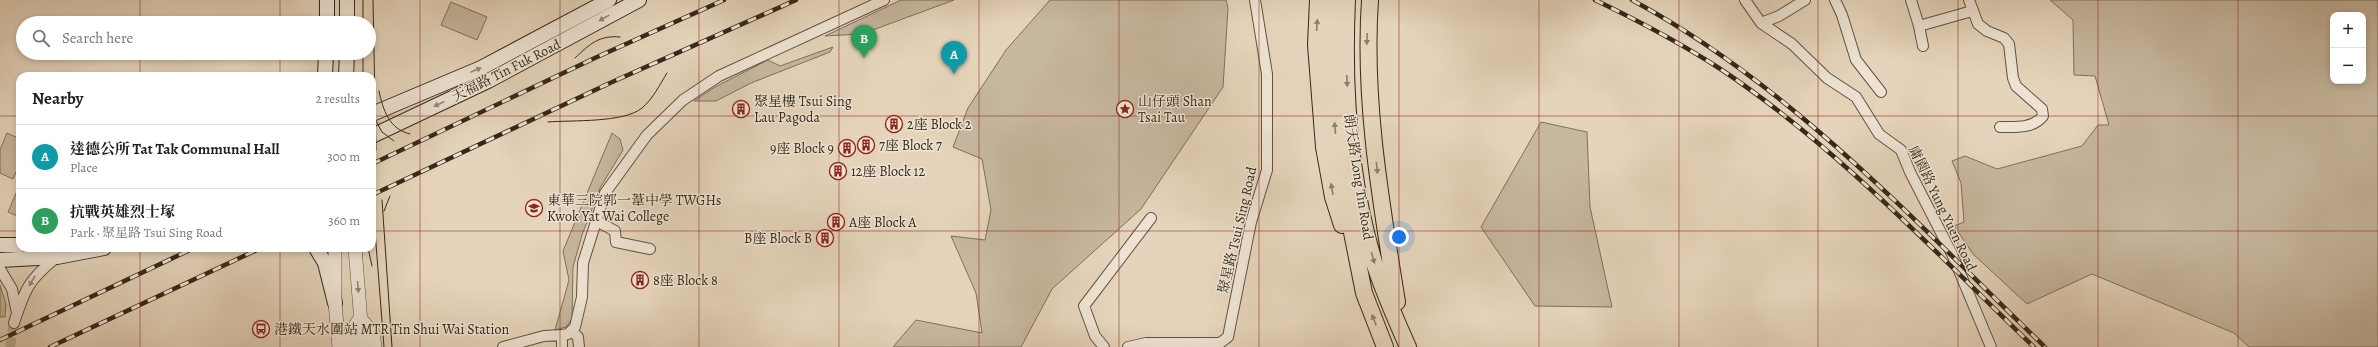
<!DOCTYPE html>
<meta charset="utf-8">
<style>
body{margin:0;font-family:Alegreya,"Noto Serif TC",serif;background:#f6f6f6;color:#222}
.controls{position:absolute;right:12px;top:12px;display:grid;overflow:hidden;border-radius:8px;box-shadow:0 2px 6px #0003}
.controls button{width:36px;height:36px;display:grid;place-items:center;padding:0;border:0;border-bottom:1px solid #e0e0e0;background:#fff;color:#222;font:20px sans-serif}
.you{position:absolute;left:1399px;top:237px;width:14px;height:14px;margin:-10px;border:3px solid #fff;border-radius:50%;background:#1a73e8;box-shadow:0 0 0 6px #1a73e833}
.badge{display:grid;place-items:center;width:26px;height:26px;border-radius:50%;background:#8f2418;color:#fff;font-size:13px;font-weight:700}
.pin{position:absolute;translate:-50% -33px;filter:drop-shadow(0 1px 2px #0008)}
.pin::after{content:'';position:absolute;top:21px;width:14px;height:12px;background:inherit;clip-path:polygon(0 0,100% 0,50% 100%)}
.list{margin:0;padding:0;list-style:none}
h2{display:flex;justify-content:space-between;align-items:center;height:52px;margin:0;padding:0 16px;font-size:17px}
h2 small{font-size:13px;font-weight:400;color:#767676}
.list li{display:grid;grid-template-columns:26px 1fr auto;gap:12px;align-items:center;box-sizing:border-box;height:64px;padding:0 16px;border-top:1px solid #e0e0e0}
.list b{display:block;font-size:15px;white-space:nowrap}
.list p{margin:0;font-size:13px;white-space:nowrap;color:#767676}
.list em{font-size:13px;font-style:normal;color:#767676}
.icon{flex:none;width:22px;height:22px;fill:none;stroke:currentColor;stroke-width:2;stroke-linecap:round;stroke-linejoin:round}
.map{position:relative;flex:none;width:2378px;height:347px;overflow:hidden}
.search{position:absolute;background:#fff;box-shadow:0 2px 6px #0003;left:16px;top:16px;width:360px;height:44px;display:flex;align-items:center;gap:10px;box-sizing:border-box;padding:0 14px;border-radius:22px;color:#767676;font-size:15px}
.panel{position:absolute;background:#fff;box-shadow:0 2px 6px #0003;left:16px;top:72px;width:360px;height:180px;border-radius:12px}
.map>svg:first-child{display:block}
</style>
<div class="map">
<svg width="2378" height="347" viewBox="0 0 2378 347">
<rect width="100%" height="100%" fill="#e5d4bb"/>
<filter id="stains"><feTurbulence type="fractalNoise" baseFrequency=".005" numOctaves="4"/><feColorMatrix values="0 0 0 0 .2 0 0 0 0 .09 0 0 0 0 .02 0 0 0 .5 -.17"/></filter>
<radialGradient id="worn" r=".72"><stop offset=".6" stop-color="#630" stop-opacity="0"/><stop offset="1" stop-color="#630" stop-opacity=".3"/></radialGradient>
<path fill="#c7b79f" stroke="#7e705c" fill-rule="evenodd" d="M901,0H954L862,34L825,36Z
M1050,0H1226L1228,8L1223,87L1141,209L1052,289L1021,347H893L916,320L982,333L976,293L951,236L985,240L991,210L982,159L953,147L968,108L1006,50Z
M2050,0H2378V347H2249L2234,333L2092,274L2027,304L1973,254L1954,226L1964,222L1961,183L1952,161L1965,156L1997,169L2082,146L2098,125H2109L2095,76L2074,75L2073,20ZM2333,15H2363V81H2333Z
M451,2L487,17L477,40L441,25Z
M833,47L830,52L751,83L716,101H694L715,87L768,60L780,66Z
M1541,122L1587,132L1590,207L1612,307L1535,306L1481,227Z
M7,133L20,139V163L13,179L0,173V150Z
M612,133L620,139L623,150L600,188L582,235L573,267L572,319L566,327L555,330L569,280L563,251Z
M20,184V217L8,212Z
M0,285L6,304L5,317H0Z"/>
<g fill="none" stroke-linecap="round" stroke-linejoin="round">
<path stroke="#c2b29a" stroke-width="10" stroke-dasharray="10 5" stroke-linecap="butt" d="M10,347L14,323"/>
<g stroke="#605341" stroke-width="12">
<path id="minor" d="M1745,0L1761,23L1792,44L1827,78L1856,97L1879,134L1901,150L1910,172L1952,254L1991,347
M1835,0L1842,15L1856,60L1881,92
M1911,0L1919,26L1923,46
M1969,0L1978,24L1987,31L2004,38L2009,44L2013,78L2016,86L2042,109L2043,116C2033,129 2014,127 2000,127
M1761,23L1779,16L1805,0
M1919,26L1972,11
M595,220L615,231L616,242L650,249
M0,269L12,289L17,313
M14,323C25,289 29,279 57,257
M572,331L578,337L579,347
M503,347L544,336L562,335L568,334L575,327L582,297L583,263L605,193L647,135L683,100L719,76L884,0
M562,347V335
M1104,347L1095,336L1084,306L1151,218
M1128,347L1146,343H1220L1228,337L1251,222L1267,170V74L1255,0"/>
</g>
<g stroke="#605341" stroke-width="14">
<path id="tertiary" d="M335,248V303L339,347
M355,248L363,347
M351,347L350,334L360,318L373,333L375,347"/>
</g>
<g stroke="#342818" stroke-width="16">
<path id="secondary" d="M327,0V23
M347,0V23
M325,76L326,53
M346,76L347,53
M372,114L481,68L609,0
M372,136L488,81L639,0
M0,245H20
M316,248L325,263L335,303
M0,260L57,257L104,248"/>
</g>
<g stroke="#342818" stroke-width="18">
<path id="primary" d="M1318,0L1316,45L1324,147L1333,197L1342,225
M1332,0L1331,64L1339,167L1364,293L1385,347
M1347,0C1343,87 1349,179 1374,262C1383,291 1396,320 1408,347
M1370,0C1363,101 1381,202 1397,302"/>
</g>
<use href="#minor" stroke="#eee3d3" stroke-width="10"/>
<use href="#tertiary" stroke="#eee3d3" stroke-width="13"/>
<use href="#secondary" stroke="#eee3d3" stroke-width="14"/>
<use href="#primary" stroke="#e5d4bb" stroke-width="16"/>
<path stroke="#342818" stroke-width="1" d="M373,0L376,150
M786,3L793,0
M363,23V0
M363,53V76
M575,58C590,44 599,35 620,37
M379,91C383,110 389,129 410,134
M376,121L382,132L394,141
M548,122C572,120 624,123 642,108C653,99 660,84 667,73
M382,200L392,347
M373,205L384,347
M384,211L390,196
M368,248L372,266"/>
<g stroke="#342818" stroke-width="4.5">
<path id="rail" d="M1595,0C1639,21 1682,44 1722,70C1838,148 1934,251 2034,347
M1632,0C1792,86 1916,223 2045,347
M372,164L597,57L724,0
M372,195L610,83L796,0
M0,340L194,248
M50,347L261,248"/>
</g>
<use href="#rail" stroke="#eee3d3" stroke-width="3" stroke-dasharray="9" stroke-linecap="butt"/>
</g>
<defs><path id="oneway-solid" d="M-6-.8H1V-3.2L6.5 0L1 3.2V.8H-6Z"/></defs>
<g fill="#918676">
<use href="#oneway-solid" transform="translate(604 18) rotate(151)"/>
<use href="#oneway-solid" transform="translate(476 70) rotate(-23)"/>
<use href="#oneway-solid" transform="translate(439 104) rotate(155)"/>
<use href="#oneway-solid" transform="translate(32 281) rotate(121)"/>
<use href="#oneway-solid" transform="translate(358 287) rotate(85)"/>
</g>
<g fill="#8c7e6a">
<use href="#oneway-solid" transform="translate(1317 25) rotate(-86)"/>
<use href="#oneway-solid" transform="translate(1367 39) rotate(92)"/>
<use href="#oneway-solid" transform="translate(1347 81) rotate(87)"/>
<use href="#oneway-solid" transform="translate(1335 128) rotate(-95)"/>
<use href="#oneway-solid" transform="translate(1377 168) rotate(84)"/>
<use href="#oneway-solid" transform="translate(1332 189) rotate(-100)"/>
<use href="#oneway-solid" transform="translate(1373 258) rotate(75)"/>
<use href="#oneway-solid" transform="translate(1374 320) rotate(-112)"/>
</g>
<path fill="none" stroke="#8f2418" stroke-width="1" stroke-opacity="0.55" d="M140,0V23M280,0V23M420,0V347M560,0V347M699,0V347M839,0V347M979,0V347M1119,0V347M1259,0V347M1399,0V347M1539,0V347M1679,0V347M1818,0V347M1958,0V347M2098,0V347M2238,0V347M140,53V76M280,53V76M0,116H20M372,116H2378M0,231H20M372,231H2378M140,248V347M280,248V347"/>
<defs>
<g id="building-ring" transform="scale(0.9)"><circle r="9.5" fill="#eee3d3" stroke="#8f2418" stroke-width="1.5"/><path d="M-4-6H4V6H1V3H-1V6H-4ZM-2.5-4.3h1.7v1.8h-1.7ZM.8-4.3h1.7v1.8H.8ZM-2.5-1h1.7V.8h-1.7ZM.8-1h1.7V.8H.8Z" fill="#8f2418"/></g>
<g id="sight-ring" transform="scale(0.9)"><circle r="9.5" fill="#eee3d3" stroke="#8f2418" stroke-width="1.5"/><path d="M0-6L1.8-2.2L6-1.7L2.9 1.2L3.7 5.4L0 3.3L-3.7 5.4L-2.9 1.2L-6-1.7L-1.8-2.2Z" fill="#8f2418"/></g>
<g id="school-ring" transform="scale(0.9)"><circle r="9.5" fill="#eee3d3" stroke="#8f2418" stroke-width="1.5"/><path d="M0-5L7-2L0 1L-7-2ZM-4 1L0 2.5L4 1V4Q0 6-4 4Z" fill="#8f2418"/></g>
<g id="bus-ring" transform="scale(0.9)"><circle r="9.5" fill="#eee3d3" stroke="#8f2418" stroke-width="1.5"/><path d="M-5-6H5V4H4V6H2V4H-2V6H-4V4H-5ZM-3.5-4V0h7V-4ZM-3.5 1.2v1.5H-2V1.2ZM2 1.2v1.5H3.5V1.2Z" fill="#8f2418"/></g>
</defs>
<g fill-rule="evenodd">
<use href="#building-ring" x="741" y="109"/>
<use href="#sight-ring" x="1125" y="109"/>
<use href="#building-ring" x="894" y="124"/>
<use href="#building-ring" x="866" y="145"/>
<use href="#building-ring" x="847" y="148"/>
<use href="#building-ring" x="838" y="171"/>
<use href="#school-ring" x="534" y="208"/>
<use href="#building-ring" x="836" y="222"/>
<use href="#building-ring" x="825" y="238"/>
<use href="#building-ring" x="640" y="280"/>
<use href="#bus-ring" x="261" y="329"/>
</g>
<g text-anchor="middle" stroke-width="3" stroke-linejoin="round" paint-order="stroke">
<g font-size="14" fill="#342818" stroke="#eee3d3">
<text transform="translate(506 70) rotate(-27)" y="5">天福路 Tin Fuk Road</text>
<text transform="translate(1359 177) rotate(81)" y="5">朗天路 Long Tin Road</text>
<text transform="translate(1943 208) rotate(64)" y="5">庸園路 Yung Yuen Road</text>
<text transform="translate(1237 230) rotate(-77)" y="5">聚星路 Tsui Sing Road</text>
</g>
<g font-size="14" fill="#342818" stroke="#eee3d3" text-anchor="start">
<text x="754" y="106">聚星樓 Tsui Sing<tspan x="754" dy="16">Lau Pagoda</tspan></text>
<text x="1138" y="106">山仔頭 Shan<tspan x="1138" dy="16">Tsai Tau</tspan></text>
<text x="907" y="129">2座 Block 2</text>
<text x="879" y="150">7座 Block 7</text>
<text x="834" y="153" text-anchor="end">9座 Block 9</text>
<text x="851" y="176">12座 Block 12</text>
<text x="547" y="205">東華三院郭一葦中學 TWGHs<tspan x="547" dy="16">Kwok Yat Wai College</tspan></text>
<text x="849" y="227">A座 Block A</text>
<text x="812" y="243" text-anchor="end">B座 Block B</text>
<text x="653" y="285">8座 Block 8</text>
<text x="274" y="334">港鐵天水圍站 MTR Tin Shui Wai Station</text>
</g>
</g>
<rect width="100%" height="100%" filter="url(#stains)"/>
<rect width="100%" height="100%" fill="url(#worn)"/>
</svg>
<div class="controls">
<button>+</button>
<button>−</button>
</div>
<div class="you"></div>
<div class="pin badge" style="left:954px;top:74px;background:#0f9aa8">A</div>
<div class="pin badge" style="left:864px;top:58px;background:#2e9e5b">B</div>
<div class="search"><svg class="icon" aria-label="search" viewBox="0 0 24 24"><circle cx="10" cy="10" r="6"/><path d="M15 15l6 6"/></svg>Search here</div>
<section class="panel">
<h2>Nearby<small>2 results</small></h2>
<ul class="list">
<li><span class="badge" style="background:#0f9aa8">A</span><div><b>達德公所 Tat Tak Communal Hall</b><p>Place</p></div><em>300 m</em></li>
<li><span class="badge" style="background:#2e9e5b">B</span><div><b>抗戰英雄烈士塚</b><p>Park · 聚星路 Tsui Sing Road</p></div><em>360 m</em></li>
</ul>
</section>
</div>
